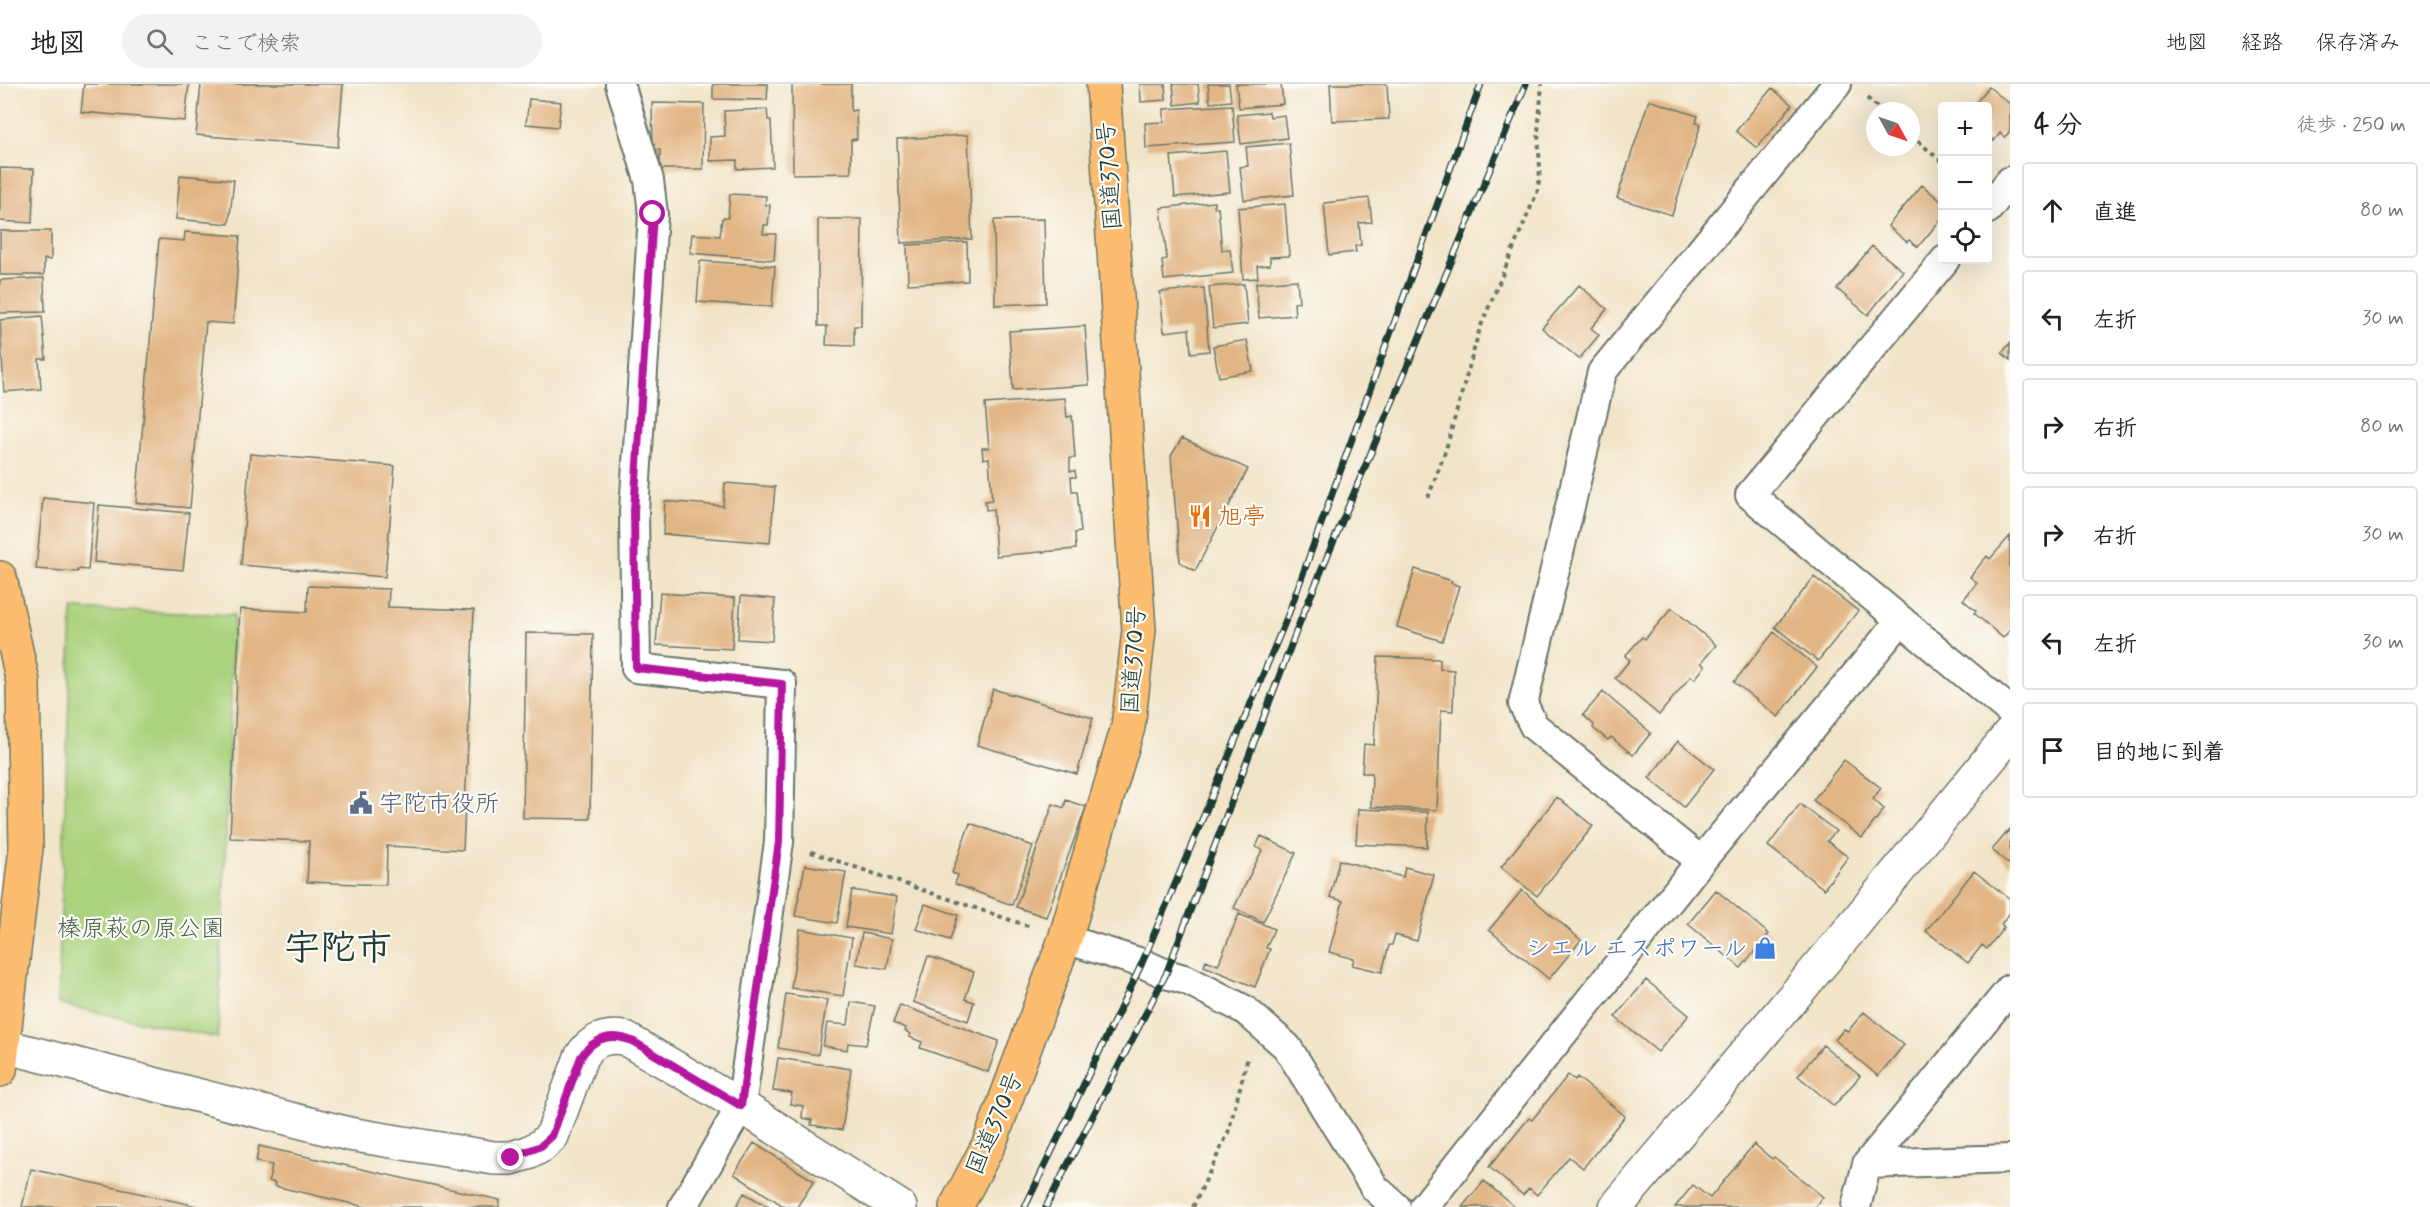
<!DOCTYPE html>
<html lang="ja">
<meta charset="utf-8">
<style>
body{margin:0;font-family:Mynerve,"Klee One",sans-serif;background:#f2f2f2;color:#202124}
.controls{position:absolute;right:18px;top:18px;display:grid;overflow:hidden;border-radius:6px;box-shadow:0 6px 24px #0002}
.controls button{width:54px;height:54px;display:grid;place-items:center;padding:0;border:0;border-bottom:2px solid #e0e0e0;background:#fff;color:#202124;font:30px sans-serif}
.compass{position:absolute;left:1866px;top:18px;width:54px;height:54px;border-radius:50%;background:#fff;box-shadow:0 6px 24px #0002;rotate:130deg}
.stop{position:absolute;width:18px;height:18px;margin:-14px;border:4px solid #b5179e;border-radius:50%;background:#fff}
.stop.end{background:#b5179e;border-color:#fff;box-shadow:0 2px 6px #0008}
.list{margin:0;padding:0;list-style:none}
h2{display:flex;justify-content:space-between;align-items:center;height:78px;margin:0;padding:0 24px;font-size:26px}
h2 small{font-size:20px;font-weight:400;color:#757577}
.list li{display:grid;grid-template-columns:39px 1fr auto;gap:18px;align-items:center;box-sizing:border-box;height:96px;margin:0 12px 12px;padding:0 12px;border:2px solid #e0e0e0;border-radius:6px}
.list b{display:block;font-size:22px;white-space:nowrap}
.list em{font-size:20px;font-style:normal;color:#757577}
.icon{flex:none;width:33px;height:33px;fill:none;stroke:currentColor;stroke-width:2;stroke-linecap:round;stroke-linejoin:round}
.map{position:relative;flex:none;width:2010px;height:1123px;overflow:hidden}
header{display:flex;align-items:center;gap:36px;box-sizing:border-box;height:84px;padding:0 30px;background:#fff;border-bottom:2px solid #e0e0e0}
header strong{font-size:28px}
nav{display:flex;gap:33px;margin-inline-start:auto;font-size:21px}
.search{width:420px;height:54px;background:#f2f2f2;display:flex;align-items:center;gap:15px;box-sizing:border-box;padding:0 21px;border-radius:33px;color:#757577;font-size:22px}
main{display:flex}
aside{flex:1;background:#fff}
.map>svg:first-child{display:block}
</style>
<header>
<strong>地図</strong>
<div class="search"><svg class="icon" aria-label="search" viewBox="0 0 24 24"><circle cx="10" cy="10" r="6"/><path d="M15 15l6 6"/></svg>ここで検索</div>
<nav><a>地図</a><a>経路</a><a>保存済み</a></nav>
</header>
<main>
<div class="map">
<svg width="2010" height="1123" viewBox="0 0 2010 1123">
<rect width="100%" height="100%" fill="#fdfcf7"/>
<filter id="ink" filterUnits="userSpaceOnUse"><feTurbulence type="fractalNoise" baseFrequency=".0167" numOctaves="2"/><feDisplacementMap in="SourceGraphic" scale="12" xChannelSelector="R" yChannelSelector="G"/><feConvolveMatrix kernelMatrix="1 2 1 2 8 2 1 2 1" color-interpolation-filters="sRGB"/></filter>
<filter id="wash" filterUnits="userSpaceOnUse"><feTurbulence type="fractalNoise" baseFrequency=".008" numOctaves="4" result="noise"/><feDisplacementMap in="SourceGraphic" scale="24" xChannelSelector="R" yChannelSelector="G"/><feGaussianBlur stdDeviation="1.35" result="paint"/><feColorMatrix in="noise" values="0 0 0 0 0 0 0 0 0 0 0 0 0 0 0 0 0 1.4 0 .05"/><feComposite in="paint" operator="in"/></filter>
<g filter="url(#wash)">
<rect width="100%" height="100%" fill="#f2e4c8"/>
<path fill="#abd27d" stroke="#658858" stroke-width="1.5" d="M72,525L234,531L218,954L58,920Z"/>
<g id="blocks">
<path fill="#e2b584" d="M84,0H189L185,37L81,28Z
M201,0H343L338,63L196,51Z
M713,0H768L767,16L713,15Z
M792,0H851V27L856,26L857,55L851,56V89L793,90Z
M1140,0H1165L1166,16L1141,18Z
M1173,0H1198L1200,18L1175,21Z
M1208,0H1229L1231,17L1210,19Z
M1236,0H1281L1283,20L1239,24Z
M1330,0H1387L1389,35L1332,37Z
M1989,3L2010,20V47L2005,53L2000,49L1994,57L1988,51V22H1973Z
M1772,4L1792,21L1757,64L1736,47Z
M529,15L561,18L558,43L526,40Z
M1649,16L1698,32L1696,39L1701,40L1672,131L1617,114Z
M652,19L704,20L703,85H660V66H653Z
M1232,21L1235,58L1146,64L1145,39L1164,38V25Z
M767,25L768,36H771L773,83L737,85V76L710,77V53L725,52L724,27Z
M1269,28L1270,33L1284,31L1287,54L1241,60L1237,31Z
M968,51L972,155L901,159L897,55Z
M1289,59L1294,111L1244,116L1240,83L1248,82L1246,63Z
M1226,67L1230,108L1175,113L1171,72Z
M0,84L34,85L32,139L0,137Z
M180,91L234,96L229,140L176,135Z
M1922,101L1942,118V134L1918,163L1909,156L1907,158L1888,142Z
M730,110L766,112L765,121H770L768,141H764L763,150H776L774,176L690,169L692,150L720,152L722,134H728Z
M1369,114L1372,138L1359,139L1361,161L1355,162L1356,168L1329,171L1324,119Z
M1214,118V123H1218L1222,166L1230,165L1233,189L1164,196L1162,176L1167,175L1161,124Z
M1285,120L1289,172L1270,173V181L1257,182L1258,194L1243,195L1238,124Z
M818,135H862L861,242H854V262L826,261L827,242H818Z
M1044,135L1046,219L995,221L994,136Z
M0,147H51V176L44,175V191H0Z
M185,148L240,152L233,240L206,238L190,424L136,419L159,155L184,157Z
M967,158L968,197L908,200L907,161Z
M1872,162L1903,187L1868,231L1837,205Z
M700,177L775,182L772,223L697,218Z
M44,194L45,228L0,229V196Z
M1297,196L1299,218L1294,219L1295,231L1259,234L1256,199Z
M1244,200L1248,240L1213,244L1209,203Z
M1579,201L1607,225L1591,244L1599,251L1579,275L1542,244Z
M1204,204L1209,267L1191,269L1189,245L1164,248L1160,208Z
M42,232L46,275H39L41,305L4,308L0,236Z
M1085,242L1089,301L1013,306L1009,247Z
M1247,256L1253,287L1219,293L1213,262Z
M2010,259V276L2002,269Z
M1065,314L1067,333L1072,332L1075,374H1070V387H1075L1076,393H1071L1072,407H1077L1081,448L1075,449L1076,465L996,472L993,425L986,426L985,417L992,416L989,374L983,375L982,364H989L985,320Z
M1182,354L1248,385L1195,487L1180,478L1171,372Z
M250,370L395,382L385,493L241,481Z
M725,399L775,403L770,459L663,450L665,417L723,422Z
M43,414L94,419L88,486L78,485V488L36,485Z
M99,421L189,429L183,486L94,478Z
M2010,452V546L2003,554L1974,529L1976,527L1963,516L1977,499L1970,493L1987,472L1990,475Z
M1415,485L1452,497L1451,499L1459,502L1442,557L1397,543Z
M1814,493L1858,527L1818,577L1775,543Z
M308,502L389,505L388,523L474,526L463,766L387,762L386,801L307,798L309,757L230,754L240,525L307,528Z
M660,509L735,514L732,565L656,561Z
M741,512L775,515L772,557L738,555Z
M1672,524L1716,561L1701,579L1705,582L1695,595L1691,592L1659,631L1615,594L1630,576L1625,572L1642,553L1645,555Z
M1774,548L1817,583L1778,633L1734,598Z
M526,549L593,550L590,735L523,734Z
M1378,573L1440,575V585L1454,586L1453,627L1441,626L1437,726L1371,723L1372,689H1362L1364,660L1374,661Z
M993,605L1093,634L1077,690L977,661Z
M1603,608L1651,649L1633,671L1611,653L1608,656L1593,644L1594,641L1583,631Z
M1678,657L1714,685L1684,723L1649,694Z
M1844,676L1881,704L1873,715L1884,725L1862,754L1813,716Z
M1557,713L1593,742L1537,812L1501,783Z
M1066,716L1086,723L1046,833L1016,823L1053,720L1064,724Z
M1800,720L1836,747L1827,757L1848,773L1824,805L1768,762Z
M1358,725L1428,728L1427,763L1356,760Z
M970,739L1033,762L1012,821L955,800L958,791L952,789Z
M2010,745V781L1992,766Z
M1261,752L1296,769L1263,838L1234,824L1262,766L1256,763Z
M1339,776L1403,793L1405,783L1434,791L1417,857L1395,851L1392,861H1389L1382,888L1352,881L1354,875L1329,868L1343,817L1330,813Z
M805,781L846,788L837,839L795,832Z
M1974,787L2010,815V829L2001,840L2004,843L1987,865L1982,861L1968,879L1926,847Z
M852,806L897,813L891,850L846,843Z
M1522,806L1581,856L1549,895L1489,846Z
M1716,806L1769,850L1741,884L1688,840Z
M925,820L958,831L950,856L916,845Z
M1239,830L1274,845L1266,864L1270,865L1255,903L1204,882L1206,876L1218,881Z
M800,845L852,854L843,912L791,904Z
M862,849L892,855L887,885L856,880Z
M928,872L974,888L965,915L974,918L968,937L913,918Z
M1646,896L1689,931L1658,968L1615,933Z
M786,910L827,916L818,971L778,964Z
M851,918L875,922L866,961L848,959L847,966L823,962L827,939L848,941Z
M900,921L999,957L988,988L920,964L922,958L909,953L911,950L905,947L906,944L893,939Z
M1864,928L1904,961L1878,992L1835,956L1844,945L1848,947Z
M1823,961L1860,992L1834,1022L1798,992Z
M778,974L851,985L842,1046L811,1041L812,1036L802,1034L803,1022L790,1020L792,1009L773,1007Z
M1568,991L1575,996L1577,993L1625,1032L1583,1084L1569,1073L1537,1111L1529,1104L1523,1111L1489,1083L1529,1034L1532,1036Z
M754,1059L814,1097L797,1123H785L734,1090Z
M1754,1060L1772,1075L1774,1073L1823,1113L1815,1123H1675L1693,1101L1710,1114Z
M259,1062L500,1116L499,1123H366L274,1102L275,1099L269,1097L272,1081L256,1078Z
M31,1085L197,1122V1123H22Z
M1484,1097L1515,1123H1462Z
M744,1109L769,1123H736Z"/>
</g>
</g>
<g filter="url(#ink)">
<use href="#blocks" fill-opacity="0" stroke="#697768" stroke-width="1.5"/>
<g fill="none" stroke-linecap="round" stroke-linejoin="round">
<g stroke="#697768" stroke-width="32">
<path id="minor" d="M620,0L649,96L653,130L634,427L636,584L782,600L779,758L741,1022L683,1123
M1988,125L2010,97
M1945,176L1750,411L2010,627
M1701,777L1534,642L1523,620L1602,288L1837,0
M1065,855L1142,879L1166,890L1187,896L1245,926L1287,963L1375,1104L1396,1123
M1867,1080L2010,1075
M1424,1123L1701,777L1901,536
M1856,1123L1867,1080L2010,905"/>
</g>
<g stroke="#697768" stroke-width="36">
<path id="tertiary" d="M4,962L349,1050L494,1074H511L528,1069L541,1062L552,1052L581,973C591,957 605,951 624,954L741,1022L900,1123
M1616,1123L1844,853L2010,650"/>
</g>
<g stroke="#697768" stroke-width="36">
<path id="primary" d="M0,494L23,598L26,764L0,986"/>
</g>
<g stroke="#697768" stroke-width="36">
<path id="trunk" d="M956,1123L990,1058L1065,855L1128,643L1139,546L1103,0"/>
</g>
<path stroke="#697768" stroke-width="4" stroke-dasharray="4.5 4.5" stroke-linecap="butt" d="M1867,14L1882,27
M1911,51L1942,78
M1428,414L1446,365L1480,244L1538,106L1540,86L1538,48L1542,0
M811,768L1031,843
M1193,1123L1228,1049L1248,973"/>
<use href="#minor" stroke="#fff" stroke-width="28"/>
<use href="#tertiary" stroke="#fff" stroke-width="33"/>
<use href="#primary" stroke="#fcbd6f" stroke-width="33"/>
<use href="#trunk" stroke="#fcbd6f" stroke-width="33"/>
<g stroke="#1f3d34" stroke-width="7">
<path id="rail" d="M1025,1123L1142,879L1288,531L1481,0
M1046,1123L1166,890L1301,535L1526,0"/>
</g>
<use href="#rail" stroke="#fdfcf7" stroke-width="4.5" stroke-dasharray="14" stroke-linecap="butt"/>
</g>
</g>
<g fill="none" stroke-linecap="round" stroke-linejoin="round" filter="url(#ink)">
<path stroke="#b5179e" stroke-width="8" d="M511,1074L541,1062L552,1052L581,973C594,953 612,948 634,958L741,1022L779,758L782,600L636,584L634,427L653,130"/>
</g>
<defs>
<g id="restaurant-bare" transform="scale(1.8)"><path d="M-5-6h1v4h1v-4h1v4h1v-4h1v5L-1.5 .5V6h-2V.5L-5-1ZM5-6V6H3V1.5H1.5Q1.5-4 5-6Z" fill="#e8710a" stroke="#fdfcf7" stroke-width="2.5" paint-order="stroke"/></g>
<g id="civic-bare" transform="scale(1.8)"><path d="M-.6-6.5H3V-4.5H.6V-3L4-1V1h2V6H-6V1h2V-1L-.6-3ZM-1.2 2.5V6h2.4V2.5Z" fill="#5c6f8a" stroke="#fdfcf7" stroke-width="2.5" paint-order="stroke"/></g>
<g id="shop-bare" transform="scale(1.8)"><path d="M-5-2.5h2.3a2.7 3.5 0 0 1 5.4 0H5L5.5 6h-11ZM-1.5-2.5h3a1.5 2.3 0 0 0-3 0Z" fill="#3f7fe0" stroke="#fdfcf7" stroke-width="2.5" paint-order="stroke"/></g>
</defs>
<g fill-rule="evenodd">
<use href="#restaurant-bare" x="1200" y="432"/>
<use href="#civic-bare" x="361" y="719"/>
<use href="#shop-bare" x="1765" y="864"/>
</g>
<g text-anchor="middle" stroke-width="4.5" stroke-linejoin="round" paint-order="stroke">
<g font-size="24" fill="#1f3d34" stroke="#fdfcf7">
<text transform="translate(1109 92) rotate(-94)" y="8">国道370号</text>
<text transform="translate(1133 576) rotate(-86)" y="8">国道370号</text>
<text transform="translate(994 1039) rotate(-67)" y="8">国道370号</text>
</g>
<g font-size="24" fill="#c56008" stroke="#fdfcf7" text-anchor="start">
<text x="1218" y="440">旭亭</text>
</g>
<g font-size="24" fill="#4e5e75" stroke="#fdfcf7" text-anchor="start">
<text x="379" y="727">宇陀市役所</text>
</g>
<g font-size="24" fill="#426246" stroke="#fdfcf7">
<text x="141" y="852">榛原萩の原公園</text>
</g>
<g font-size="24" fill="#366cbe" stroke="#fdfcf7" text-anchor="end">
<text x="1747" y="872">シエル エスポワール</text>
</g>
<g font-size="36" font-weight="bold" fill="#1f3d34" stroke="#fdfcf7">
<text x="338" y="875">宇陀市</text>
</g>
</g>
</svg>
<div class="controls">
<button>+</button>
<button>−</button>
<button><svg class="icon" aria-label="locate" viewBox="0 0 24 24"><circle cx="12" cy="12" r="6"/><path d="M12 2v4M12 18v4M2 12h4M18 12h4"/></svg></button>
</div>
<svg class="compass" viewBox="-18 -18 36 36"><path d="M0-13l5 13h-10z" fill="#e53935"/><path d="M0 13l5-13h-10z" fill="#757577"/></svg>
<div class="stop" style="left:653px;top:130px"></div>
<div class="stop end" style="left:511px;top:1074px"></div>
</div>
<aside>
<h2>4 分<small>徒歩 · 250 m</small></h2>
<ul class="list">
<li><svg class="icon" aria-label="ahead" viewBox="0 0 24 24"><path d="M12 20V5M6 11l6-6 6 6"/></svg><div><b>直進</b></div><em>80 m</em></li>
<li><svg class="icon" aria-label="left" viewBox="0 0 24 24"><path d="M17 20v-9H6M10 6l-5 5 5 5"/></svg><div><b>左折</b></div><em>30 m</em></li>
<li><svg class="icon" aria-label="right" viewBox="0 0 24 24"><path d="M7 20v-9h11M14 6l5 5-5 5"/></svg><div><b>右折</b></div><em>80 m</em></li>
<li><svg class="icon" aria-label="right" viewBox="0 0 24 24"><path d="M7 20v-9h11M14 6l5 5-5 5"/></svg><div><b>右折</b></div><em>30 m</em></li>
<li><svg class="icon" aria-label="left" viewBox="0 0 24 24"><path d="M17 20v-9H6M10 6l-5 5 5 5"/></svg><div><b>左折</b></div><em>30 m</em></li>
<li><svg class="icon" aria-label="arrive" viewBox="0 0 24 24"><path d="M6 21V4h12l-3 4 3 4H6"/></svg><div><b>目的地に到着</b></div></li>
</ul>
</aside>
</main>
